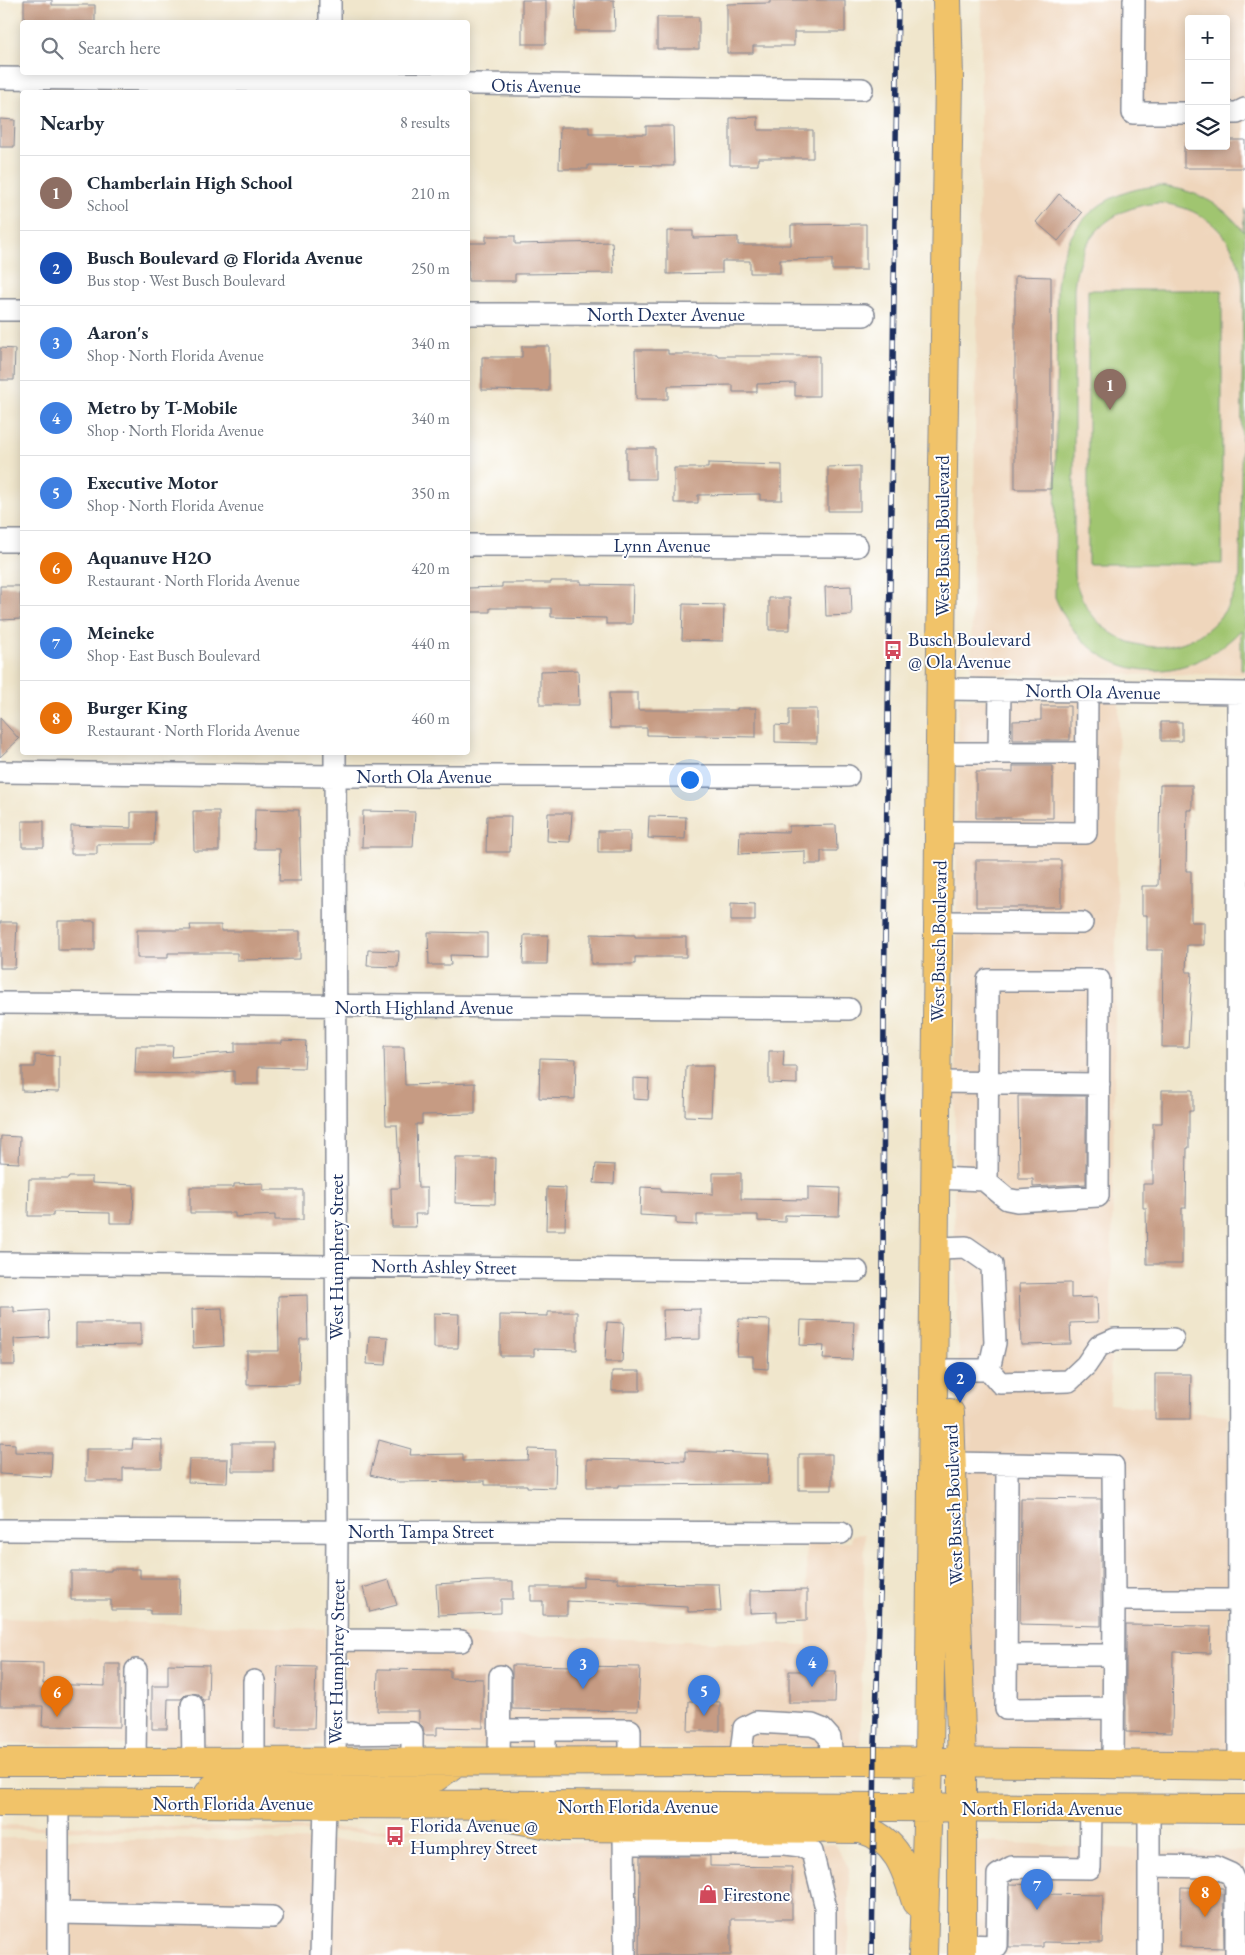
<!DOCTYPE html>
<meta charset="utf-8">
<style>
body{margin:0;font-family:"EB Garamond",serif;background:#f2f2f3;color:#1f2937}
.controls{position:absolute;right:15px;top:15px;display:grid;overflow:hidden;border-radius:5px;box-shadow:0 2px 12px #0003}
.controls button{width:45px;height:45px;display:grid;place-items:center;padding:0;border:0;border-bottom:1px solid #e0e1e3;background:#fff;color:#1f2937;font:25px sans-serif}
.you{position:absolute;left:689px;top:779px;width:18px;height:18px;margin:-12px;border:4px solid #fff;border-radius:50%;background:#1a73e8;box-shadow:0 0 0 8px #1a73e833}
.badge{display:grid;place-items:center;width:32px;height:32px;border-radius:50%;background:#1a73e8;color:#fff;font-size:16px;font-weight:700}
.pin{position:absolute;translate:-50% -41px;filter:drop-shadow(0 1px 2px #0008)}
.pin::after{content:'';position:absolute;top:26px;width:18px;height:15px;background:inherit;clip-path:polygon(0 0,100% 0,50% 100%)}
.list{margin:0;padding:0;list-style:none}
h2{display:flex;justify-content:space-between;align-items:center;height:65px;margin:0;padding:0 20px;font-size:21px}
h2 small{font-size:16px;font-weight:400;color:#747a83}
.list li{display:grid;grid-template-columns:32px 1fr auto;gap:15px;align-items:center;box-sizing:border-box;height:75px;padding:0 20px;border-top:1px solid #e0e1e3}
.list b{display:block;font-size:19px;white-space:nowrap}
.list p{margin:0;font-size:16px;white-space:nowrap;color:#747a83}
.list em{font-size:16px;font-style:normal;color:#747a83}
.icon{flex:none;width:28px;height:28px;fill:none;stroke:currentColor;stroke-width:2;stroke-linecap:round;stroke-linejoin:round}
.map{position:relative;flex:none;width:1245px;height:1955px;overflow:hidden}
.search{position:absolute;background:#fff;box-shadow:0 2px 12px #0003;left:20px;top:20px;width:450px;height:55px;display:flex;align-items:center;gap:12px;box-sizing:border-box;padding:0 18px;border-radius:5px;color:#747a83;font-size:19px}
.panel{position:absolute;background:#fff;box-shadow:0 2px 12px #0003;left:20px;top:90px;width:450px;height:665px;border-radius:5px}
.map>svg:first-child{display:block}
</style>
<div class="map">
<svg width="1245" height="1955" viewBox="0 0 1245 1955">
<rect width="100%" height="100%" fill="#fff"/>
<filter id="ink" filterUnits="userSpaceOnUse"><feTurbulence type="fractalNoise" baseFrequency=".02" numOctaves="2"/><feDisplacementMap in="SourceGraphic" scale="10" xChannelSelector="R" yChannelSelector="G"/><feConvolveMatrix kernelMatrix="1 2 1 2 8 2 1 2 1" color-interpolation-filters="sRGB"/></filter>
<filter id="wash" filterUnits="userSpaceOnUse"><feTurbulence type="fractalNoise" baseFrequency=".0096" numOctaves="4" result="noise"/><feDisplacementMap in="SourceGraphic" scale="20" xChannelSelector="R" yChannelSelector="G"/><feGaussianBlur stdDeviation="1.12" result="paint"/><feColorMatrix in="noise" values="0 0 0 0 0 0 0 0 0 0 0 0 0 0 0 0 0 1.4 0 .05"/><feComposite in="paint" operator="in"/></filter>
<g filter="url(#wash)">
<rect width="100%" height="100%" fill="#f0e6cc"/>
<path fill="#efd6bc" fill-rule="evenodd" d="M982,0H1245V674L971,675ZM1189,19H1226V146H1189Z
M958,699L1119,701L1110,1404L1228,1416V1757L972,1752L954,1209Z
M865,1534L860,1748L791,1745L744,1747L345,1746L346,1630L807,1645L806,1542H851L852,1535Z
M0,1618L325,1629L324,1746L0,1744Z
M0,1825L506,1830L540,1833L0,1830Z
M0,1838L835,1844L849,1868L848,1955H0Z
M973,1841L1178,1851H1245V1955H973Z"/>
<path fill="#a0c570" stroke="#5e7a67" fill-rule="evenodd" d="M1159,186C1194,189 1222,203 1243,231L1245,209V670H1241V630C1179,694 1089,681 1055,597L1057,287C1061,228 1099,190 1159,186ZM1159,203C1208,207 1240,241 1243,289L1240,576C1217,671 1095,670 1074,575V288C1079,237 1109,207 1159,203Z
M1088,290H1222V564H1088Z"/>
<g id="blocks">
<path fill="#c69b83" d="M24,0H52V5H95V22H24Z
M522,0H546V44H522Z
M575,0H614L615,31H576Z
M770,0H845V32H794V46H753V53H727V4L770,3Z
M657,17H699V49H657Z
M758,117V130H813V158H758V165H730V118Z
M0,119L15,120L14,147H0Z
M646,126H673L674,166L588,165V169H559L560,127H589V134H646Z
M1226,140H1245V168H1184V146H1226Z
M1059,194L1082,213L1058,241L1036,222Z
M866,224V270H832V259L780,260V273H750V261H722V273L667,274V231H693V238L738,237V245H791V225Z
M486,236H515V244L612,242L614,273L515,274V281H468V243H486Z
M1015,276L1051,277V489H1015Z
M522,346H549V391L482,390V357H522Z
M0,348L15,349L14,380H0Z
M635,350H668V354H717V356H819V396H795V383L757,384V392H733V385L668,386V399H636Z
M626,448H655V479H626Z
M708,463L782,465V500H760V494L698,495V503H674V468H708Z
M860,466V511H828V467Z
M551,581H581V584L633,585L632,624H606V618L551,617V608H490V612H468V588L502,587V583H551Z
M0,586H20L21,619L0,620Z
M851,586L852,615L826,616L825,587Z
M769,598H790V630H769Z
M683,604L724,605L723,641L682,640Z
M578,670L579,705H540V671Z
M609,693H638V710H737V708H756V737L647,735V728H610Z
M1041,706H1070V740H1013V721L1041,720Z
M789,709H817V743L775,742V725L789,726Z
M0,718L19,739L0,757Z
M1161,722H1182V741H1161Z
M1013,766H1053V818H976V772H1013Z
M1160,785H1192V810H1187L1186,871H1191V922H1204V945H1187L1186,972H1192L1188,1047H1162L1163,950H1147V915H1142V886H1158Z
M255,809L299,810L301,881H279L280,849H254Z
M193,811H219V851H194Z
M363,811L415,812L413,847H362Z
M131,812H155L154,844H97V854H71V826L131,828Z
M548,813H572L570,842L547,841Z
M487,816H511L510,852H486Z
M649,816L686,817L685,839L648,838Z
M22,821H44V847H22Z
M836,825L837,851H821V864H805V851L739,854L740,831L789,832V826Z
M598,831H630V852H598Z
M976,860H1061V907H976Z
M731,903L755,904V921H731Z
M58,921H95V950H58Z
M0,922H17L15,968H0Z
M190,925H221V931H300V959L237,960V953H168V958H137V930H191Z
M428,932L487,933V956L450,955L451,965H429Z
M591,934L635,935V937H686V957H635V964H591Z
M524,935H548L547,964H523Z
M368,950L399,951L398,967L367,966Z
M282,1040L306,1041L304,1068L258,1067V1084H234V1071L198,1074L135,1073L136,1046H173L172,1057L235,1052V1043H282Z
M384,1047H404L405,1085L475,1083V1114L422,1115V1124H416L418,1188H427V1214H415L416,1227H392L391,1188H400L397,1125H386Z
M769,1051H784L783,1067H797V1084L769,1083Z
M35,1055L59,1056V1092L22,1091V1067H35Z
M540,1058L576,1059L575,1099L539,1098Z
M686,1066H713L711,1117L685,1116Z
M633,1078L649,1079L648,1100L633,1099Z
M1162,1090H1193V1111H1189V1148H1187L1186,1208H1182V1264H1147L1146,1208H1143V1184H1153V1123H1162Z
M1018,1096H1086V1184L1033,1187V1179H1019Z
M1,1136L20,1137L19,1163L0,1162Z
M456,1158H496L495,1204L455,1203Z
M596,1164L615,1165L614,1184L594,1183Z
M713,1173H741V1199L808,1200V1187L840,1188L839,1216L785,1215V1222L758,1221V1215H697V1225L676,1224V1217L640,1215L641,1187L661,1188V1192L713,1194Z
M69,1177H92V1183L134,1185L133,1223H110V1213L53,1212V1216H28L29,1179H68Z
M263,1183V1190H303V1220H275V1215L235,1217V1213H190V1187H234V1184Z
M547,1187L566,1188L565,1230H546Z
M1071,1283V1298L1097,1297L1098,1322L1070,1323L1071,1344L1021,1345L1019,1284Z
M307,1295L308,1339H300L299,1384L247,1385V1351H279L278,1296Z
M0,1307H14V1312L48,1310L49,1337L14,1339L15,1365H1Z
M222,1308L224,1346L193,1348L192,1309Z
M700,1309V1339L664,1340L663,1310Z
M548,1312H577V1350L534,1349V1356H500V1315L548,1316Z
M434,1313L459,1314L458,1348H434Z
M739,1319L770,1320L768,1369L753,1368V1356H737Z
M801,1320L854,1322L852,1360L823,1359L824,1346L800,1345Z
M607,1322L624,1323L622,1362H605Z
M76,1323H141V1345L76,1346Z
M369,1336L388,1337L386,1365L367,1364Z
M612,1371H640V1391H612Z
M1155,1374H1191L1190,1419H1155Z
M133,1439L162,1440V1468H123V1481H86V1449H132Z
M379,1440L411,1449L410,1455L463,1454V1461L528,1460L529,1449L556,1450L555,1488L527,1487V1485H485V1481L397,1482L370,1475Z
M0,1443L15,1444V1452L52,1453L51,1477L0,1474Z
M232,1443H273V1471H232Z
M685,1451L769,1454L768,1484L619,1485V1487H587V1459L685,1461Z
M799,1454H832V1490H799Z
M189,1459H228L227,1483L188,1482Z
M1021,1498L1101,1499V1626L1020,1624Z
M111,1569H140V1578H180L179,1614H150V1610H111V1600H71V1571H111Z
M583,1577L618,1578V1583L719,1584L721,1611L688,1612V1607L567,1601V1615H543V1601H531V1587H583Z
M389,1580L397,1605L370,1612L363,1588Z
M486,1581H513V1599H501V1613L438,1615L436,1584Z
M807,1590V1620L777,1621V1612L750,1613V1591Z
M1126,1625L1211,1626L1210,1653L1173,1652L1172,1733L1126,1732Z
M0,1662L43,1663V1684L105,1686V1664H120V1727L42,1726L43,1706H0Z
M168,1664L209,1665L208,1700H203L198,1694L192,1693L186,1694L181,1699H168L167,1729H152V1686H168Z
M512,1665L640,1667L638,1711L512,1709Z
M278,1666L316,1667L314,1728H276Z
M378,1669L450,1670V1678L483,1679V1728L437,1727V1735H424L423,1727L419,1723V1711H377Z
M789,1671H836L835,1703H789Z
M689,1701L720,1702V1731H688Z
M640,1856H710V1866L792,1867V1919H731V1955H639Z
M1010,1884L1043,1885L1042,1894L1103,1895L1102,1943L1043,1942V1947H1009Z
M1181,1887L1223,1888L1224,1948L1180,1947Z"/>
</g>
</g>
<g filter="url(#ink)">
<use href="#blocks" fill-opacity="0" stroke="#868a95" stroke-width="1"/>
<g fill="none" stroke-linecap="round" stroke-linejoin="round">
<g stroke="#868a95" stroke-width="24">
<path id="minor" d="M330,0V22
M1134,0L1133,113H1189
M0,78L862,89
M1226,113H1237L1245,109
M0,310H22
M468,314L864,315
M0,541H22
M468,545L857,546
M942,689L1245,693
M1238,693L1239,1766
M941,753H999L1000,690
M999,753H1086
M0,772L336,776H848
M940,832L1086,833L1087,691
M939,922L1082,923
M0,1003L849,1009
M937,1082L1099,1084
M936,1178L984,1180L1007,1199L1017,1201L1098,1196L1099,980H988L987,1182
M939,1248L966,1247L992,1265L995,1343L989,1370H949
M0,1263L857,1271
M989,1370L1000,1383L1069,1381L1086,1365L1099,1346L1115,1339H1173
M952,1463L1113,1466L1114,1600
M1007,1464L1006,1709L1114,1708
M0,1530L841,1533
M336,1640L461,1641
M1007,1655H1114
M254,1681V1762
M192,1705L193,1762
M499,1730H545V1762
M545,1730H630V1761
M335,1734L412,1733V1762
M740,1761L744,1728L756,1722L812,1725L822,1729L830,1738L832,1761
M135,1762L136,1670
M335,1762L337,1531L335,752
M499,1762L500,1676
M1113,1764L1114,1600H1239
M58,1802V1955
M1149,1808V1955
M624,1831L625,1955
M624,1844H785L801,1846L812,1852L825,1904V1955
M1149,1866L1215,1867L1231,1874L1236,1885V1955
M58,1913L272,1917
M962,1945L997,1946L998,1875L1012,1867L1090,1868L1091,1808
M321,1955L325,1804"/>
</g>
<g stroke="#868a95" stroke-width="30">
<path id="major" d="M950,1413L962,1762V1955
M0,1762L875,1761L1245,1766
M0,1802L1245,1809
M202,1803L213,1788L222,1785L306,1783C317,1779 328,1773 335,1762
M325,1804L344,1787L416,1782L436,1777L452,1765
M510,1818L560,1827L861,1829C897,1839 906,1869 916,1902
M923,1955L929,1762L943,467L949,78L947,0"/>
</g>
<use href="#minor" stroke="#fff" stroke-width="21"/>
<use href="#major" stroke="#f1c369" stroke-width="28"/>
<g stroke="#1b2f5e" stroke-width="5.5">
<path id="rail" d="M872,1955L875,1746L882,1534L884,1009L898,0"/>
</g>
<use href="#rail" stroke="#fff" stroke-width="4" stroke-dasharray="11" stroke-linecap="butt"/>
</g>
</g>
<defs>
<g id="bus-bare" transform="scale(1.5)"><path d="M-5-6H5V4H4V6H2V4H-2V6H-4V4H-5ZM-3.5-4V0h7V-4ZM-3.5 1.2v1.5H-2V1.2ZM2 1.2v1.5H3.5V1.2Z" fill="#d1495b" stroke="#fff" stroke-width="2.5" paint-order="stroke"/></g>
<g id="shop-bare" transform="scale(1.5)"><path d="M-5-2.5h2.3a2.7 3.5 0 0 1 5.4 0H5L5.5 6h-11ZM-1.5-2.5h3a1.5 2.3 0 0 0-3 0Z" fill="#d1495b" stroke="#fff" stroke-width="2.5" paint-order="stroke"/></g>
</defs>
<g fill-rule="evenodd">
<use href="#bus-bare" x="893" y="650"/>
<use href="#bus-bare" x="395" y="1836"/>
<use href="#shop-bare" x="708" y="1894"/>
</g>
<g text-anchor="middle" stroke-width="4" stroke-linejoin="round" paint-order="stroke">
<g font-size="19" fill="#1b2f5e" stroke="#fff">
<text transform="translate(536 85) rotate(1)" y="7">Otis Avenue</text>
<text x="666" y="321">North Dexter Avenue</text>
<text transform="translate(942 536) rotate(-90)" y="7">West Busch Boulevard</text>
<text x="662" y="552">Lynn Avenue</text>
<text transform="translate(1093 691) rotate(1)" y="7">North Ola Avenue</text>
<text x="424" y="783">North Ola Avenue</text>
<text transform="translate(938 941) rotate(-89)" y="7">West Busch Boulevard</text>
<text x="424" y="1014">North Highland Avenue</text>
<text transform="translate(336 1257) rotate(-90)" y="7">West Humphrey Street</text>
<text transform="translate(444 1266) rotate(1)" y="7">North Ashley Street</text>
<text transform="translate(953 1505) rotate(-92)" y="7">West Busch Boulevard</text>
<text x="421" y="1538">North Tampa Street</text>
<text transform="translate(336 1662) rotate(-89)" y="7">West Humphrey Street</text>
<text x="233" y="1810">North Florida Avenue</text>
<text x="638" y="1813">North Florida Avenue</text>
<text x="1042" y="1815">North Florida Avenue</text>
</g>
<g font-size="19" fill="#1b2f5e" stroke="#fff" text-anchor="start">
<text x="908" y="646">Busch Boulevard<tspan x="908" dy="22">@ Ola Avenue</tspan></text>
<text x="410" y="1832">Florida Avenue @<tspan x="410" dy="22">Humphrey Street</tspan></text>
<text x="723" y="1901">Firestone</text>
</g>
</g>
</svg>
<div class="controls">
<button>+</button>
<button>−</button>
<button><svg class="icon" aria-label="layers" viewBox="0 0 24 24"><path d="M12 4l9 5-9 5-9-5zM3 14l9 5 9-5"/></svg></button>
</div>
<div class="you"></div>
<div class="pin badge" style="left:1110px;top:410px;background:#8d6e63">1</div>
<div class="pin badge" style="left:960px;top:1403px;background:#1a4fb4">2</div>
<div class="pin badge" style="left:583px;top:1689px;background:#3f7fe0">3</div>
<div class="pin badge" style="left:812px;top:1687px;background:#3f7fe0">4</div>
<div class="pin badge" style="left:704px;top:1716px;background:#3f7fe0">5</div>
<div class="pin badge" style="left:57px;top:1717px;background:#e8710a">6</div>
<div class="pin badge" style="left:1037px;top:1910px;background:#3f7fe0">7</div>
<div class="pin badge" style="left:1205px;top:1917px;background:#e8710a">8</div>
<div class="search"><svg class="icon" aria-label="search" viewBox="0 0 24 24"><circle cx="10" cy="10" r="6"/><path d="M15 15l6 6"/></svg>Search here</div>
<section class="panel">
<h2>Nearby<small>8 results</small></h2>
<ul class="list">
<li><span class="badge" style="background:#8d6e63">1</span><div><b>Chamberlain High School</b><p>School</p></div><em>210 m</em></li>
<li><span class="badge" style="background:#1a4fb4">2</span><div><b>Busch Boulevard @ Florida Avenue</b><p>Bus stop · West Busch Boulevard</p></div><em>250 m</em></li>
<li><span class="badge" style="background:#3f7fe0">3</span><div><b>Aaron's</b><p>Shop · North Florida Avenue</p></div><em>340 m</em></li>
<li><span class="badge" style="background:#3f7fe0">4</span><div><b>Metro by T-Mobile</b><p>Shop · North Florida Avenue</p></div><em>340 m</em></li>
<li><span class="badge" style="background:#3f7fe0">5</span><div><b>Executive Motor</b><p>Shop · North Florida Avenue</p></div><em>350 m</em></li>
<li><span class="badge" style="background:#e8710a">6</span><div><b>Aquanuve H2O</b><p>Restaurant · North Florida Avenue</p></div><em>420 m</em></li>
<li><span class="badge" style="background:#3f7fe0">7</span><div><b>Meineke</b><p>Shop · East Busch Boulevard</p></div><em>440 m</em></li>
<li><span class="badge" style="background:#e8710a">8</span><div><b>Burger King</b><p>Restaurant · North Florida Avenue</p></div><em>460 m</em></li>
</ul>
</section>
</div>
